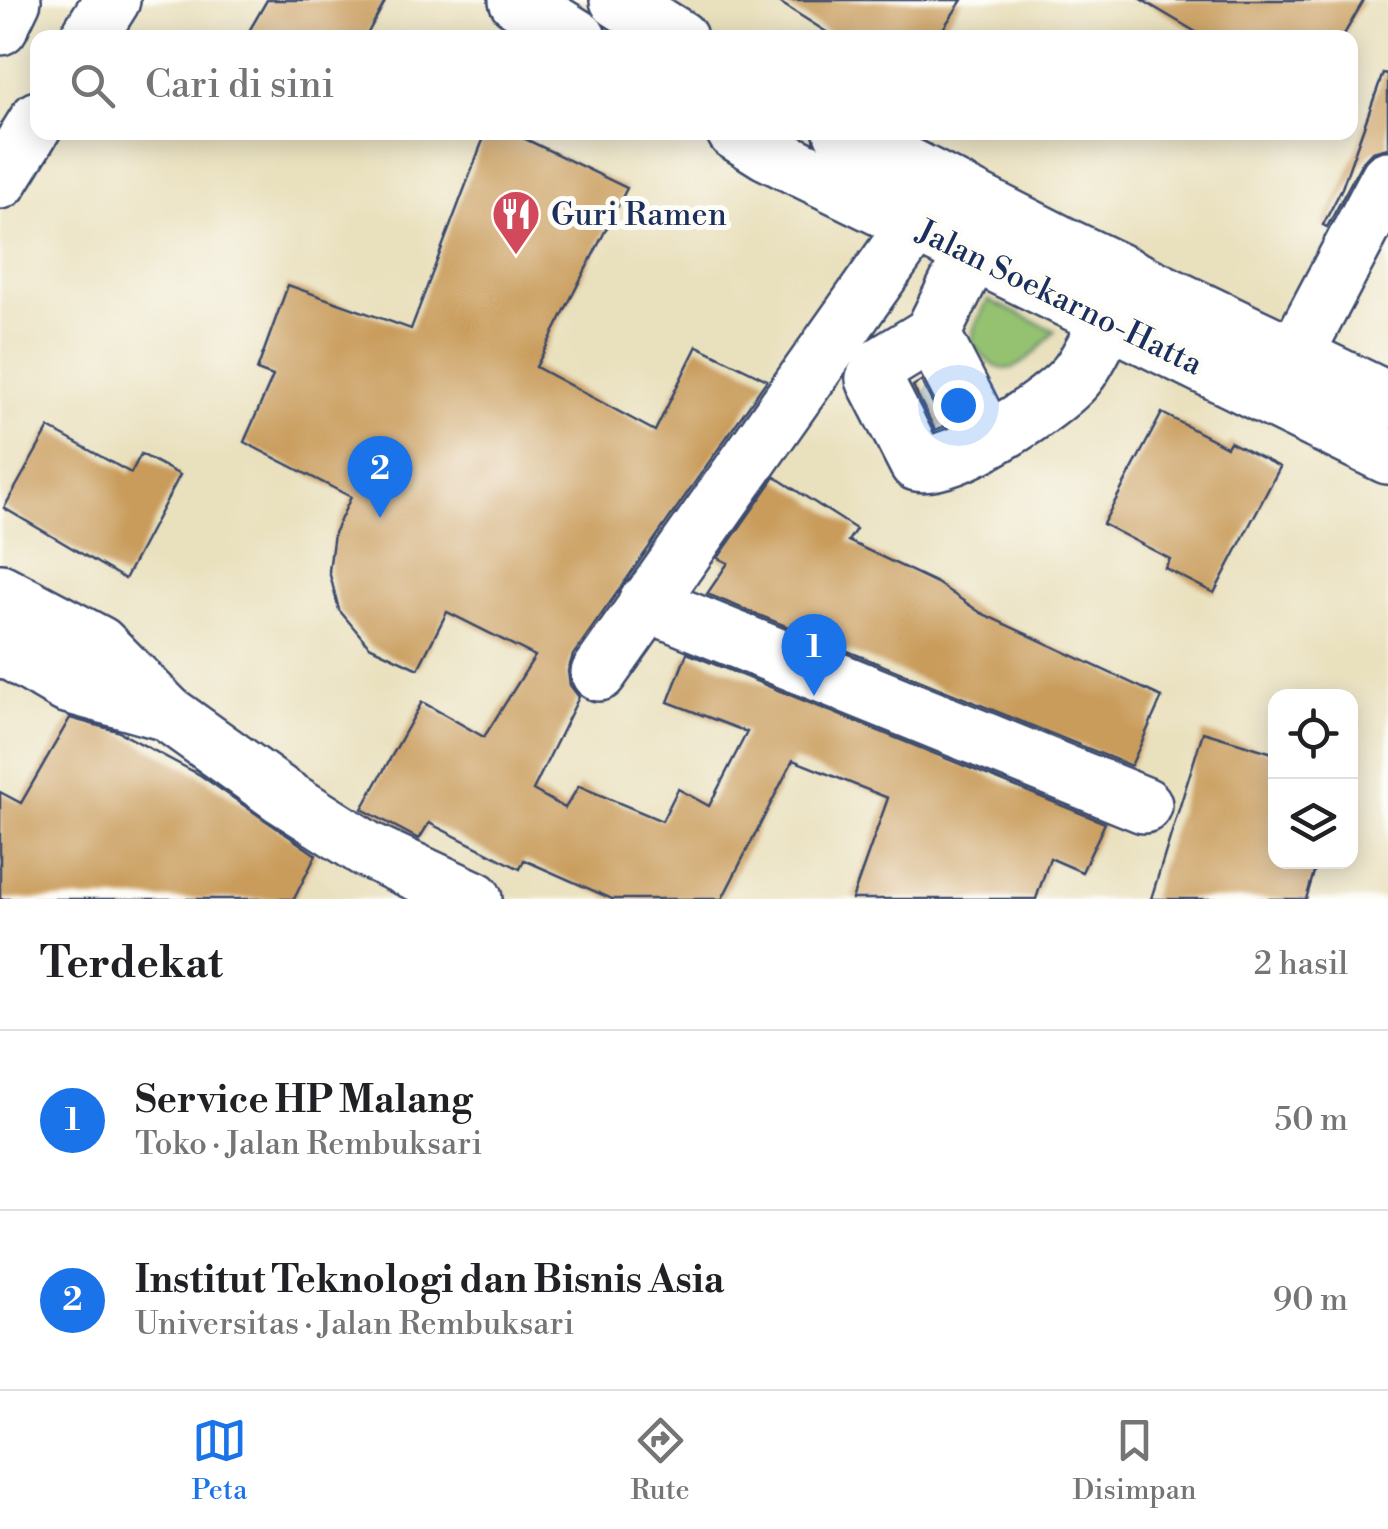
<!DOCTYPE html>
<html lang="id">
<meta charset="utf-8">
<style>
body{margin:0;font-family:"Libre Bodoni",serif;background:#f6f6f6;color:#202124}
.controls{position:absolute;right:30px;bottom:30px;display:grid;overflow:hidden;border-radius:20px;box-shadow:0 5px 25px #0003}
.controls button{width:90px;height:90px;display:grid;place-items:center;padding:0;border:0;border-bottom:2px solid #e0e0e0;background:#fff;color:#202124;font:50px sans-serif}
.you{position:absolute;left:958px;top:405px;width:35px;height:35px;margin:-25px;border:8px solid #fff;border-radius:50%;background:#1a73e8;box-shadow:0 0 0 15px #1a73e833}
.badge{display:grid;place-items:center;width:65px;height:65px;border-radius:50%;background:#1a73e8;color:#fff;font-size:32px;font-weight:700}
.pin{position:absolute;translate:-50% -82px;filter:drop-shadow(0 2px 5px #0008)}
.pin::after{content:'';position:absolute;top:52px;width:35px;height:30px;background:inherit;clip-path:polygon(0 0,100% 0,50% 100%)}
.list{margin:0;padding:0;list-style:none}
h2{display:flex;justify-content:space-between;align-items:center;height:130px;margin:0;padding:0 40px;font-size:42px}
h2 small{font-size:32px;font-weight:400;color:#757577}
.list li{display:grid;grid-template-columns:65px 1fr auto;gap:30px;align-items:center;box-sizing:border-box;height:180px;padding:0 40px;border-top:2px solid #e0e0e0}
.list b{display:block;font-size:38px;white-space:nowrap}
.list p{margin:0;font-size:32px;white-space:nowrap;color:#757577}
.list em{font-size:32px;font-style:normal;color:#757577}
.icon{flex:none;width:55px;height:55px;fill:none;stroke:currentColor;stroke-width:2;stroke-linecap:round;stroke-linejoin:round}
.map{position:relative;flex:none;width:1388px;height:899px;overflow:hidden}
.search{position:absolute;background:#fff;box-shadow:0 5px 25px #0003;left:30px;right:30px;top:30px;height:110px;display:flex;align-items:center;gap:25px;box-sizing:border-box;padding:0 35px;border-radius:20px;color:#757577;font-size:38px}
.sheet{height:490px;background:#fff}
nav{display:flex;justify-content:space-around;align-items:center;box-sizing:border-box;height:140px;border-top:2px solid #e0e0e0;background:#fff;font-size:28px;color:#757577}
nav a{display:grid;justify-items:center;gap:5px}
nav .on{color:#1a73e8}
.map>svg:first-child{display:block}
</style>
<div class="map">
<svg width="1388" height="899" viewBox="0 0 1388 899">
<rect width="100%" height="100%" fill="#fdfcf7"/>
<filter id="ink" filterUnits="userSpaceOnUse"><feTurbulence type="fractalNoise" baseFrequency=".01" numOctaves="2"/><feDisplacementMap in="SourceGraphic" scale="20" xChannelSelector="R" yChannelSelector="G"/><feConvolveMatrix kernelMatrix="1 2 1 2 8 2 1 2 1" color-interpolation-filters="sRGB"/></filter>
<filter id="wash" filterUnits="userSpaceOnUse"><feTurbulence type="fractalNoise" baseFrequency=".0048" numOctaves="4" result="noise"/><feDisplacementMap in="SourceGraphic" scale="40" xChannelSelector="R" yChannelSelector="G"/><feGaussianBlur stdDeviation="2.25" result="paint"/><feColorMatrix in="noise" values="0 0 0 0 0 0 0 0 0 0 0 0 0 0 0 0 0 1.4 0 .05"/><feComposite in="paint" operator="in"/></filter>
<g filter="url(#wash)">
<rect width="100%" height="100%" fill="#e9e0bd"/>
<path fill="#94c270" stroke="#587867" stroke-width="2.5" d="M988,300L1055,331C1041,345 1017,379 995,366C986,362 978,350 972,342L974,328Z"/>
<g id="blocks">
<path fill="#c99c5b" d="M267,0H386L365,38H245Z
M776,0H962L937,38H836Z
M1142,0H1364L1342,38H1206Z
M1383,73L1388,74V148L1372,152L1361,164L1327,227L1323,225L1342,188Z
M486,132H511L627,188L536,367L655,431L697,346L767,380L573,655L568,671L570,685L579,697L533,790L565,808L579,786L662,821L678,789L709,806L747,732L668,702L687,653L1105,823L1082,872L1050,858L1036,899H852L888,798L793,760L722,899H612L524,860L520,869L429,823L419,839L362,809L422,702L484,737L535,656L447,612L418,669L369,646L339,610L329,571L334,533L351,497L244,442L273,376L257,370L288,285L411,329Z
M921,381L945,426L935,430L913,386Z
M1162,413L1227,447L1230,442L1280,467L1214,593L1165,568L1170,559L1103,524Z
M49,428L131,473L141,454L180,475L125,579L4,508Z
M775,477L856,529L848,541L937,583L981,613L1162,697L1131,766L707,594L728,563L718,558Z
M70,718L117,731L200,775L316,855L294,899H0V792L21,803Z
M1203,732L1276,754V862H1317L1306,899H1151Z"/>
</g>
</g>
<g filter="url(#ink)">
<use href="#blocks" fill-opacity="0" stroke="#3a4a6c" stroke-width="2.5"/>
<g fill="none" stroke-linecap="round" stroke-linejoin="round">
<g stroke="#3a4a6c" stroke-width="60">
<path id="minor" d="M972,254L932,334L883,364L874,379L917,463C950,472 1055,403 1077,375C1089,360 1098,338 1108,321
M932,334L987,440
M1295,355L1388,179
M0,592L99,644L167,713L281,795L366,849L474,899
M646,603L1144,805
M0,646L67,685L164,712
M599,673L915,225"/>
</g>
<g stroke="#3a4a6c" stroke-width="60">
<path id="major" d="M517,0L578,38
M618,0L679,38
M0,27L13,0
M88,38L112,0
M735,132L767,152L1388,456
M842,132L1065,246L1388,400
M0,181L38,119"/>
</g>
<use href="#minor" stroke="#fff" stroke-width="55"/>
<use href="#major" stroke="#fff" stroke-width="55"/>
</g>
</g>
<defs>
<g id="restaurant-pin" transform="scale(2.5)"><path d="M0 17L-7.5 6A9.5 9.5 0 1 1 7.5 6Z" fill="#d1495b" stroke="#fdfcf7"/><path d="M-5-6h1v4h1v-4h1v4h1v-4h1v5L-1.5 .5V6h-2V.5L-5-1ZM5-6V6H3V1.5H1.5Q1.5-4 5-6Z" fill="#fff"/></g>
</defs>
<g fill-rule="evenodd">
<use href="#restaurant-pin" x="516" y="214"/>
</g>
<g text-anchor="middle" stroke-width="10" stroke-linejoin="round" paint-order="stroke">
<g font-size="32" fill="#1b2f5e" stroke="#fdfcf7" text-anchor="start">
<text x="551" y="225">Guri Ramen</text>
</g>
<g font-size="32" fill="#1b2f5e" stroke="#fdfcf7">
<text transform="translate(1060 297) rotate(26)" y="11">Jalan Soekarno-Hatta</text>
</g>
</g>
</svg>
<div class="controls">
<button><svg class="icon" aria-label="locate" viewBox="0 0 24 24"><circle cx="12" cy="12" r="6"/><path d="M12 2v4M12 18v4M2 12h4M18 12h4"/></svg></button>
<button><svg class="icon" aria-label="layers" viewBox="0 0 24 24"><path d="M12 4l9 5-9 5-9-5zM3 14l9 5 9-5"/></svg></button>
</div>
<div class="you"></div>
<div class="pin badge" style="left:814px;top:696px">1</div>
<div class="pin badge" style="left:380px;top:518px">2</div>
<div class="search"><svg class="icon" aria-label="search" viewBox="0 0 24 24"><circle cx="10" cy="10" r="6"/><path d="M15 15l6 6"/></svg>Cari di sini</div>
</div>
<section class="sheet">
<h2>Terdekat<small>2 hasil</small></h2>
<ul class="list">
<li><span class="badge">1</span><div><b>Service HP Malang</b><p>Toko · Jalan Rembuksari</p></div><em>50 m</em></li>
<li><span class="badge">2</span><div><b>Institut Teknologi dan Bisnis Asia</b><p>Universitas · Jalan Rembuksari</p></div><em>90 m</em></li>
</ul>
</section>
<nav>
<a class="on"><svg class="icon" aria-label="map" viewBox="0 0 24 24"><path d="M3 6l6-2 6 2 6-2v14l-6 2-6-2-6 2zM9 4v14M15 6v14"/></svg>Peta</a>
<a><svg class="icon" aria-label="directions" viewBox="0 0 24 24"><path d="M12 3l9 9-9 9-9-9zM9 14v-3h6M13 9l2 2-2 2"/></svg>Rute</a>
<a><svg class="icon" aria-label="saved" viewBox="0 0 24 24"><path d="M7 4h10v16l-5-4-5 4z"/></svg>Disimpan</a>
</nav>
